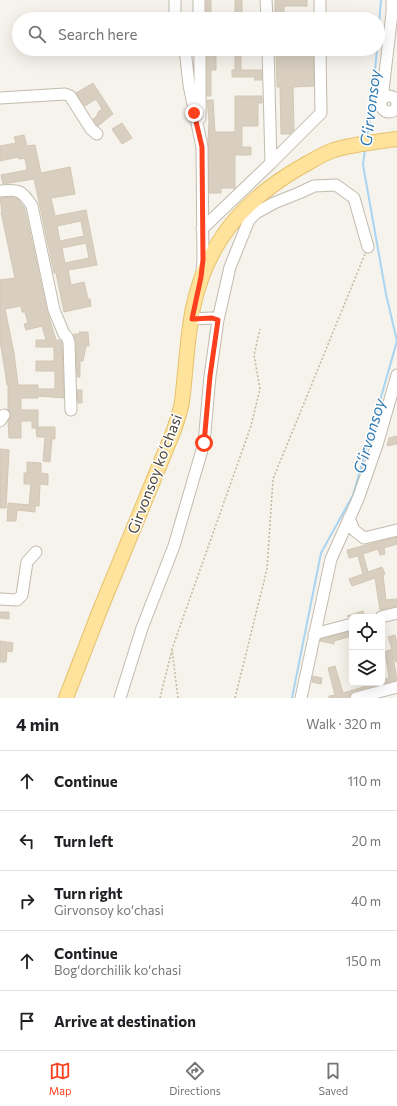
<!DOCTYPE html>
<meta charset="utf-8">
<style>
body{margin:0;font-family:Commissioner,sans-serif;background:#f2f2f2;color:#202124}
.controls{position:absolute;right:12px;bottom:12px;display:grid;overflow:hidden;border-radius:6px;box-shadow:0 4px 16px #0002}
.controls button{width:36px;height:36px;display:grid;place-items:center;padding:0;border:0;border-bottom:1px solid #e0e0e0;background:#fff;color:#202124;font:20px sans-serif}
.stop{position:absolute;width:12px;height:12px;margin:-9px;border:3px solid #fc3f1d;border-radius:50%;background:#fff}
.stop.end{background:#fc3f1d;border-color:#fff;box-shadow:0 1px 4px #0008}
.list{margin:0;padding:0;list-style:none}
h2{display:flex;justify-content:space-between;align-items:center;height:52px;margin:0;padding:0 16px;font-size:17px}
h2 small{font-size:13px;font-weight:400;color:#757577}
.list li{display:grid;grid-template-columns:26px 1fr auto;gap:12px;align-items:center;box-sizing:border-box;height:60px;padding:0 16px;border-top:1px solid #e0e0e0}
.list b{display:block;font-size:15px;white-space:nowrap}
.list p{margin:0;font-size:13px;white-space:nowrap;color:#757577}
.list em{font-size:13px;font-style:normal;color:#757577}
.icon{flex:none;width:22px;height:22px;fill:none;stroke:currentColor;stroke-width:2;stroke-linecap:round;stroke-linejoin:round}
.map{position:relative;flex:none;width:397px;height:698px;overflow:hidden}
.search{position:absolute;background:#fff;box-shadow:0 4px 16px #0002;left:12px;right:12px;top:12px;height:44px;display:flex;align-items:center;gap:10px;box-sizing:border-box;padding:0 14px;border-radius:22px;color:#757577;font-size:15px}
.sheet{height:352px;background:#fff}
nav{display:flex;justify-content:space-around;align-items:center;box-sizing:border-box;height:56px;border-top:1px solid #e0e0e0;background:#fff;font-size:11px;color:#757577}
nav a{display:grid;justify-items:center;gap:2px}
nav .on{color:#fc3f1d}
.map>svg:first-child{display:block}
</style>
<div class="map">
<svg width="397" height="698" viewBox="0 0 397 698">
<rect width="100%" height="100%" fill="#f6f3ec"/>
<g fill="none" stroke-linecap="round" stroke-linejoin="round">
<path stroke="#a9d4f2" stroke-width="2" d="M378,37L381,0
M367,137L371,112L377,49
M292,698L321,553L353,495L397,341L386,294L363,165L365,149"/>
</g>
<path fill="#d8cfc1" stroke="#d3c7b4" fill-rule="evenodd" d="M206,0H211V19H206Z
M235,0H242V19H235Z
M275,0H307V6H284V19H275Z
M207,49H216V70H211V96H207Z
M235,49H241V70H262V80H254L255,77H232V70H235Z
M276,49H313L314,86L293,87L294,130L290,134H281L280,87H277Z
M93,83L113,114L98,126L93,119L97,116L98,112L102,109L96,99L85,106L76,93Z
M235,96H262V103H258V126H242V147H251V155H235V188H221V193H209L208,141L209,121L207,100H213L215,132H235Z
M122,123L132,138L122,144L112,129Z
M24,135L27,146L35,145L41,173L70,167L75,194L51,198L55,216L86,210L97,265L68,270L71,285L84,282L88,299H90L91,306L64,312L56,273H54L34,179L3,184L1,175L27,170L25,158L19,159L18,157L0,161V146L16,143L14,137ZM81,221L84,236L60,241L57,226ZM86,243L89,258L65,263L62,248Z
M11,197L18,199L25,209L47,311L56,340H60L62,343L64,398L38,396V398H21V410H38V427H55V439H52L50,462L43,461L45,437H37L36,428H32V421H21V438H9L8,421L11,415L8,410V385H7L5,371L0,341V280L15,278L1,212H2L0,198ZM21,306L22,312H25L28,323L24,324L26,330L42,326L46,340H36V347H54V361H36V371H55V389H38V385H18L14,353L5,309Z
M79,332H88L89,346H86L83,361H80V377H77L76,342L74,334H79Z
M77,390H82V403H78Z
M397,436V444L387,446L389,438Z
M0,449L9,450L6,508H0Z
M27,462L41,463V473L48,474V485L40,484L39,506H35V512L17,510L16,521H7L8,503L29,505L31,484H24V473H27Z
M397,537V544L384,548L385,554L380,555L378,549L363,554L368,572L382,567L385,574L383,575L386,600L397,599V606L380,610L375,578L352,586L349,579L363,574L358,556L349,558L347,550Z
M363,611L365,617H348L347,616Z
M0,612H9V619L0,618Z
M352,631V636L334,641V644L320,641L321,639Z
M395,635L397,643V662H396L393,656L397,680L354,691L351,693L349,698H329V696L335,695L328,668L335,666L343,693L363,687L362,683H368L369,685L374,683H382V680L389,678L386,657L382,658V653L392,649L388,637Z
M0,641L13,643L12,652L7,651L6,662H0Z
M313,676L322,678L321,684L312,682Z"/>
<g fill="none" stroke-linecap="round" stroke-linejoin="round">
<g stroke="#c2bbae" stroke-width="13">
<path id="minor" d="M175,0V19
M199,0V19
M266,0L267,19
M320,0V19
M185,49L189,85L202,147L203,260L202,271
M200,49V118
M268,49L271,163
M381 104a8 8 0 1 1 16 0a8 8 0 1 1-16 0Z
M0,98L65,94L70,96L91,129L97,134
M382,99L392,13V0
M0,191C18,189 22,190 32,206L54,310L64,334L67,337L69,342L71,410
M202,229L271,163L321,113L320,49
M218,320L230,267L249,220L256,213L274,203L299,193L314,186L336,185L354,198L368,247
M0,421L4,415
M349,518L354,530L364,538L397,530
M0,599L17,600L22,595L27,562L36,552
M381,617L397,613
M314,634L352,624
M120,698L142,628L174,546L204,443L210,376L218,320L212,318L191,319
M301,698L331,559L358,499L377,445L397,375
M356,698L397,687"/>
</g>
<g stroke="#e6c16a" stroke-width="16">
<path id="major" d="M66,698L100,610L174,430C177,420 181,411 182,401C186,370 187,338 193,308C207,242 243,201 299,168C310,162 322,154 334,150C354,144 376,142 397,139"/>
</g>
<path stroke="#c4b79f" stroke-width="1.5" stroke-dasharray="2 2" stroke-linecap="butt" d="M160,698L172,650
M178,698L172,649L251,426L260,389L254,355L260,329
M235,698L267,569L273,479L365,254"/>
<use href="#minor" stroke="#fff" stroke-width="11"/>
<use href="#major" stroke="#ffe39c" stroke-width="14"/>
</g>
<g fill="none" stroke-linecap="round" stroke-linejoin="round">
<path stroke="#fc3f1d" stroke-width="5" d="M194,113L202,147L203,260L201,277L192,319L212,318L218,320L210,376L204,443"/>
</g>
<g text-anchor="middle" stroke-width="3" stroke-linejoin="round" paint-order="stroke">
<g font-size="15" fill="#4b4439" stroke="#fff">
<text transform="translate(155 474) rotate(-69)" y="5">Girvonsoy koʻchasi</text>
</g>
<g font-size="16" font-style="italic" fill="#2e7ab2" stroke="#fff">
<text transform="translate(370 108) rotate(-83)" y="6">G‘irvonsoy</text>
<text transform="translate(369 436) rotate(-74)" y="6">G‘irvonsoy</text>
</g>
</g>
</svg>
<div class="controls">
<button><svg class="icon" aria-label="locate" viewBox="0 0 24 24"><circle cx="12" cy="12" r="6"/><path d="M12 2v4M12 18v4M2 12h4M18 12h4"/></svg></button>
<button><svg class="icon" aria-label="layers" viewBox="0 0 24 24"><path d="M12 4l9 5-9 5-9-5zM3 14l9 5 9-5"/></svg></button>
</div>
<div class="stop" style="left:204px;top:443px"></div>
<div class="stop end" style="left:194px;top:113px"></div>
<div class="search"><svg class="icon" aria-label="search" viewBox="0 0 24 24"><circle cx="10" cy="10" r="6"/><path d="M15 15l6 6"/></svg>Search here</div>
</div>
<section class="sheet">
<h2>4 min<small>Walk · 320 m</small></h2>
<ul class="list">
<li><svg class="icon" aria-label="ahead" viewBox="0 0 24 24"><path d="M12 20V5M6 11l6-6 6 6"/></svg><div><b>Continue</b></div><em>110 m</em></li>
<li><svg class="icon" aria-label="left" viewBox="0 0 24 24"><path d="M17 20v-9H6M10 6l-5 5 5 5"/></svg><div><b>Turn left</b></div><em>20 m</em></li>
<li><svg class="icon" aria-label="right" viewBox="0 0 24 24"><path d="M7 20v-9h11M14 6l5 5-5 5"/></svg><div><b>Turn right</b><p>Girvonsoy koʻchasi</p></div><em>40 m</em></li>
<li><svg class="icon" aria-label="ahead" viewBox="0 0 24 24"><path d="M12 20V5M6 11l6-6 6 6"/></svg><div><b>Continue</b><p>Bogʻdorchilik koʻchasi</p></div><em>150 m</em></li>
<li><svg class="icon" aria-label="arrive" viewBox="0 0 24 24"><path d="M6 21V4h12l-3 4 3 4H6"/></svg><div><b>Arrive at destination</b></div></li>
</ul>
</section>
<nav>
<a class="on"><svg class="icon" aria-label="map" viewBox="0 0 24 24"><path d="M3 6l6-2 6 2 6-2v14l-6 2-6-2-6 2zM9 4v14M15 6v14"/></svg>Map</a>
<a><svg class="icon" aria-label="directions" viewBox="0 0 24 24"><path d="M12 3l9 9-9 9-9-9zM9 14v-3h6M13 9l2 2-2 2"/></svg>Directions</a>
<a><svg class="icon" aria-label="saved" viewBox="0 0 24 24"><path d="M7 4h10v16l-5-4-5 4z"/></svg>Saved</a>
</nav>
